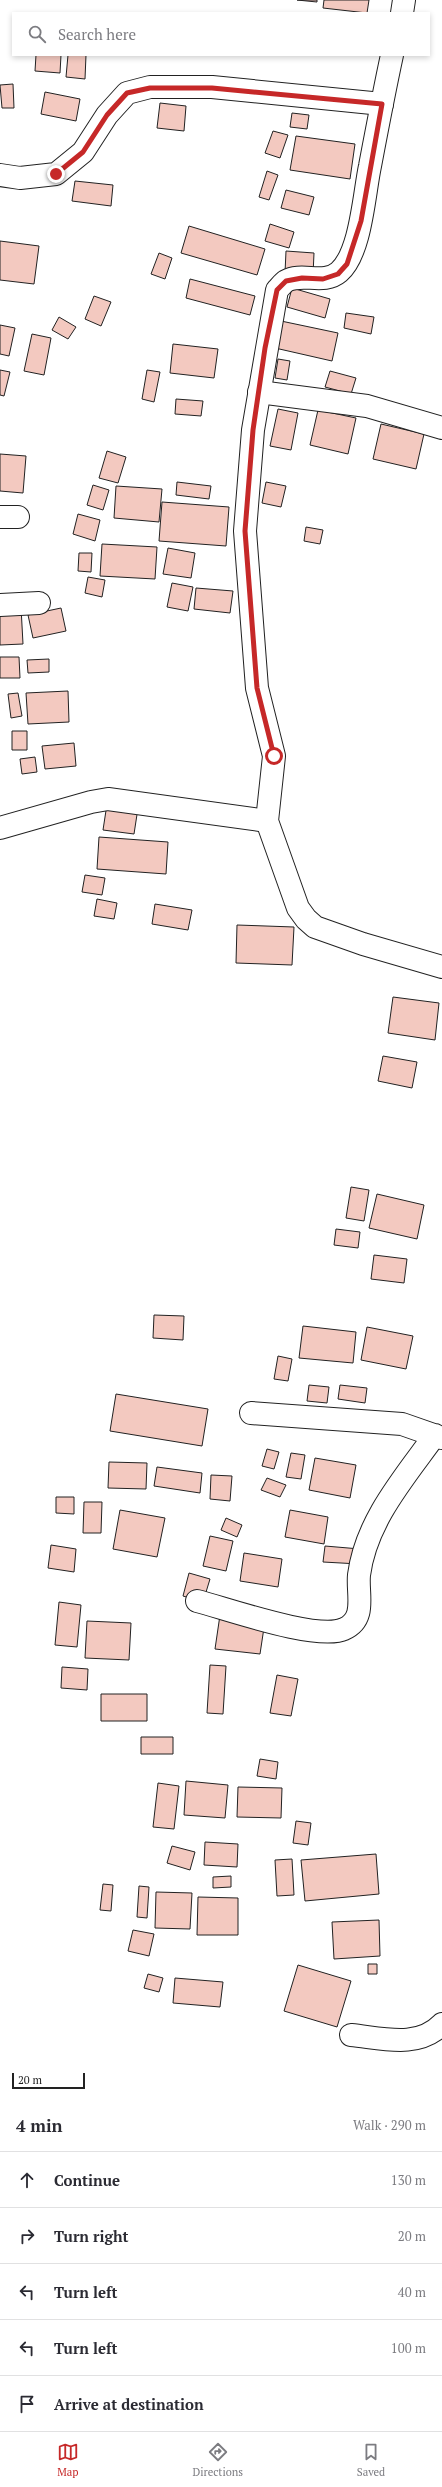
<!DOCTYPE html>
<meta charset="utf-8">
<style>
body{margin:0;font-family:"PT Serif",serif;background:#f2f2f3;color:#2b2b33}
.scale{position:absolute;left:12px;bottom:10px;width:73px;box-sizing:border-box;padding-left:4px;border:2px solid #222;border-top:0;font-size:11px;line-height:14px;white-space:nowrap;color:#222;-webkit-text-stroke:3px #fff;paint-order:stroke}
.stop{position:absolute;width:12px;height:12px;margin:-9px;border:3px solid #c62828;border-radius:50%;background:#fff}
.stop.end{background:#c62828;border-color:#fff;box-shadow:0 1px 4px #0008}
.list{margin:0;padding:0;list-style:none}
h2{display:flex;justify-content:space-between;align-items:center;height:52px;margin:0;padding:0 16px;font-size:17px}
h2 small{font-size:13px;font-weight:400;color:#7c7c81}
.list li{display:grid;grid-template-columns:26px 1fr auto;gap:12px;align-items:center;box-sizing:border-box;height:56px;padding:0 16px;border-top:1px solid #e1e1e2}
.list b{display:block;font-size:15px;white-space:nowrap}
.list em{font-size:13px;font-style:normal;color:#7c7c81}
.icon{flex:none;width:22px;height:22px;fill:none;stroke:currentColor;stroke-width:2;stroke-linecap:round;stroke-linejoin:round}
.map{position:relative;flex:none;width:442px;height:2099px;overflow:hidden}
.search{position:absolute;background:#fff;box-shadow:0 2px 6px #0003;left:12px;right:12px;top:12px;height:44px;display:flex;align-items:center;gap:10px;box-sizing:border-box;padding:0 14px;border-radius:0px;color:#7c7c81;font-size:15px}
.sheet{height:332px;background:#fff}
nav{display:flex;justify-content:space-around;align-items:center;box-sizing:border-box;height:56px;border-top:1px solid #e1e1e2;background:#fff;font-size:11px;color:#7c7c81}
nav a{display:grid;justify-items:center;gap:2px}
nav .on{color:#c62828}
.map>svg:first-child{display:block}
</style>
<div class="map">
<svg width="442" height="2099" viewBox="0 0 442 2099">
<rect width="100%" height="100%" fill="#fff"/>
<path fill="#f3c9c0" stroke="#222" d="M297,0H317V2Z
M324,0H369L367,13L323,8Z
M36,55H61L60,73L35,71Z
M68,55H86L85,79L66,77Z
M13,84L14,108H2L0,85Z
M45,92L80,99L76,121L41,114Z
M160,103L186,106L184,131L157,128Z
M292,113L309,115L307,129L290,127Z
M273,131L288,135L280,158L265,153Z
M296,136L355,144L350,179L290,170Z
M267,171L278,175L269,200L259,197Z
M75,181L113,185L111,206L72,201Z
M286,190L314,197L309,215L281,208Z
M270,224L294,232L289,248L265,241Z
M189,226L265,249L257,275L181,253Z
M0,241L39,246L34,284L0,280Z
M286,251L314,253L313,275L285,273Z
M159,253L172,258L165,279L151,274Z
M190,279L255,296L250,315L186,298Z
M292,288L330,299L325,318L287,307Z
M94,296L111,302L101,326L85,319Z
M346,313L374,317L371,334L344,328Z
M59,317L76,327L68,339L52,330Z
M281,321L338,333L332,361L275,348Z
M0,325L15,328L9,356L0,354Z
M32,334L51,338L44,375L24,371Z
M173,344L218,349L214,378L170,373Z
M278,359L290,361L287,380L275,378Z
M0,370L10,372L4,396L0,395Z
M147,370L160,372L154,402L142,399Z
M330,371L356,378L351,394L325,387Z
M176,399L203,401L201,416L175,414Z
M278,409L298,413L291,450L270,446Z
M318,410L356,418L348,454L310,445Z
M381,424L424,434L416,469L373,459Z
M107,451L126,457L118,483L99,478Z
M0,454L26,456L23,493L0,491Z
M177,482L211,486L209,499L176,495Z
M266,482L286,486L281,507L262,503Z
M93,485L109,490L103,510L87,505Z
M116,486L162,489L159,522L114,518Z
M162,502L229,507L226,546L159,541Z
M78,514L100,520L95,541L73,534Z
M306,527L323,530L320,544L304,541Z
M102,544L157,547L155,579L100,576Z
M168,548L195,553L191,578L163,574Z
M79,553H92L91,572L78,571Z
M88,577L105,580L102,597L85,593Z
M172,583L193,587L188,611L167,607Z
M196,588L233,591L230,613L194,609Z
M21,607L23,644L0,645V608Z
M61,608L66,631L33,638L28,615Z
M0,657H19L20,678H0Z
M49,659V672L28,673L27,660Z
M68,691L69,722L28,724L26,693Z
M18,693L22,716L11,718L8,694Z
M12,731H27V750H12Z
M74,743L76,766L45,769L42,746Z
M35,757L37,772L22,774L20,759Z
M107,804L138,808L134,834L103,830Z
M99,837L168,842L166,874L97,869Z
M85,875L105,878L102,895L82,892Z
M97,899L117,903L114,919L94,916Z
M155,904L192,910L188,930L152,924Z
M237,925L294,927L292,965L236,963Z
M393,997L439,1003L435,1040L388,1033Z
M383,1056L417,1062L412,1088L378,1081Z
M351,1187L369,1190L364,1221L346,1218Z
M377,1194L424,1205L417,1239L369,1228Z
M336,1229L360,1232L358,1248L334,1245Z
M374,1255L407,1259L404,1283L371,1279Z
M154,1315L184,1316L183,1340L153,1338Z
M303,1326L356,1332L353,1363L299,1358Z
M367,1327L413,1336L406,1369L361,1360Z
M278,1356L292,1359L288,1381L274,1379Z
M309,1385L329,1387L327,1403L307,1401Z
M340,1385L367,1388L365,1403L338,1399Z
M116,1394L208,1409L202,1446L110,1431Z
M267,1449L279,1452L274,1469L262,1466Z
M291,1453L305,1455L301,1479L286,1477Z
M315,1458L356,1465L350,1498L309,1490Z
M109,1462L147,1463L146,1489L108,1488Z
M157,1467L202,1473L200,1493L154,1486Z
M211,1475L232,1476L230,1501L210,1499Z
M267,1478L286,1485L280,1497L261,1490Z
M56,1497H74V1514L56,1513Z
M84,1502H102L101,1533H83Z
M120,1510L165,1518L157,1557L113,1549Z
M290,1510L328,1517L324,1544L285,1537Z
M226,1518L242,1525L237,1537L221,1530Z
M210,1536L233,1541L226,1571L203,1566Z
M51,1545L76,1549L74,1572L48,1568Z
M325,1546L360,1549L359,1564L323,1562Z
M244,1553L282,1559L278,1587L240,1581Z
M189,1573L210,1579L203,1602L183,1596Z
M59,1602L81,1605L77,1647L55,1645Z
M220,1615L265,1621L260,1654L215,1649Z
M87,1621L131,1623L129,1660L85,1658Z
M210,1665L226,1666L223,1714L207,1713Z
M62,1667L88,1669L87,1690L61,1688Z
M277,1675L298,1679L291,1716L270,1713Z
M101,1694H147V1721H101Z
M141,1737H173V1754H141Z
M260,1759L278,1762L276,1779L257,1776Z
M186,1781L228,1785L225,1818L184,1815Z
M158,1783L179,1786L174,1829L153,1827Z
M238,1787L282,1788L281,1818L237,1817Z
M296,1821L311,1823L308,1845L293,1843Z
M205,1842L238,1844L237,1867L204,1865Z
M172,1846L195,1852L190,1870L167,1863Z
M376,1854L379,1894L305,1901L301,1860Z
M292,1859L294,1895L277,1896L275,1860Z
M231,1876V1887L213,1888V1877Z
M103,1884L113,1885L111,1911L100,1910Z
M139,1886L149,1887L147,1918L137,1917Z
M156,1892L192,1893L190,1929L155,1928Z
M198,1897L238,1898V1935H197Z
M379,1920L380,1956L334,1959L332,1922Z
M133,1930L154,1934L149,1956L128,1951Z
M368,1964H377V1974H368Z
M298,1965L351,1981L337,2027L284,2011Z
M148,1974L163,1978L159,1992L144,1988Z
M175,1978L223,1982L220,2007L173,2003Z"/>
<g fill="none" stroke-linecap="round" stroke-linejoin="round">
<g stroke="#222" stroke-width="24">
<path id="street" d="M0,175L20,178L56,174L83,152L107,115L127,93L150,87H212L382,104
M259,392L367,406L442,428
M0,517H18
M0,605L39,603
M0,828L91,802L108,799L267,821
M251,1413L402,1424L442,1438
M197,1601C228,1609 318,1641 344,1629C367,1619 357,1594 359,1575C366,1521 404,1478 435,1435
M351,2035C382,2038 418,2049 442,2024"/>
</g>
<g stroke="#222" stroke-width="24">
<path id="secondary" d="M402,13L404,0
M392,55C384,92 377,129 370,166C364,194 361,253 339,272C324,285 302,272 286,281C283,283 280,287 277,290L253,430L245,531L257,688L274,756L267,821L298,908L306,919L315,927L363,944L442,967"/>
</g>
<use href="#street" stroke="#fff" stroke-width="22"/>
<use href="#secondary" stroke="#fff" stroke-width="22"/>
</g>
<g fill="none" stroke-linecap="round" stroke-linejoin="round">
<path stroke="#c62828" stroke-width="5" d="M56,174L83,152L107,115L127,93L150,88H212L382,104L361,221L347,264L338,274L323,279L302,278L286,281L277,290L265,348L253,430L245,531L257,688L274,756"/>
</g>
</svg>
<div class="scale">20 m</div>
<div class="stop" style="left:274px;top:756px"></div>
<div class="stop end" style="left:56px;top:174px"></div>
<div class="search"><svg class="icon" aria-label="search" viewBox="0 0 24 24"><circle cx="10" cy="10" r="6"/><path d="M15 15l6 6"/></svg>Search here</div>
</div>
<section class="sheet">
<h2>4 min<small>Walk · 290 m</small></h2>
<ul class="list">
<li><svg class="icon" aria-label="ahead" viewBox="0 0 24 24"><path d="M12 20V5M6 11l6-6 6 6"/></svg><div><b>Continue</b></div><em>130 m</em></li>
<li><svg class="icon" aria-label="right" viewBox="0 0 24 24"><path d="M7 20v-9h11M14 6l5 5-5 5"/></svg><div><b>Turn right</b></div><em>20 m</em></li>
<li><svg class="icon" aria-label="left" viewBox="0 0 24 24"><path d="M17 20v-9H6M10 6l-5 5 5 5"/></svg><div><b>Turn left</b></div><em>40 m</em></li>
<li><svg class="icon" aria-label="left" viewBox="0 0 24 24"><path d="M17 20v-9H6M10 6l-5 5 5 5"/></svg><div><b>Turn left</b></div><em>100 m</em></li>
<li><svg class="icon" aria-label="arrive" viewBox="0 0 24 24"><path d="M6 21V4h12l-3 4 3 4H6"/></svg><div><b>Arrive at destination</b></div></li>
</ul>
</section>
<nav>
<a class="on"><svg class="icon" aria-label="map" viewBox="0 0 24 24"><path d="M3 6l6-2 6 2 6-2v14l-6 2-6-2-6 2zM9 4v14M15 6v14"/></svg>Map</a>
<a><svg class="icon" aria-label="directions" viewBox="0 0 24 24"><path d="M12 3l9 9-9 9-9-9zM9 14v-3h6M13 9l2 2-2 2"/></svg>Directions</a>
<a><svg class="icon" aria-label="saved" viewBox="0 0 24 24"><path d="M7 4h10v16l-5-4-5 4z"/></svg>Saved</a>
</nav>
